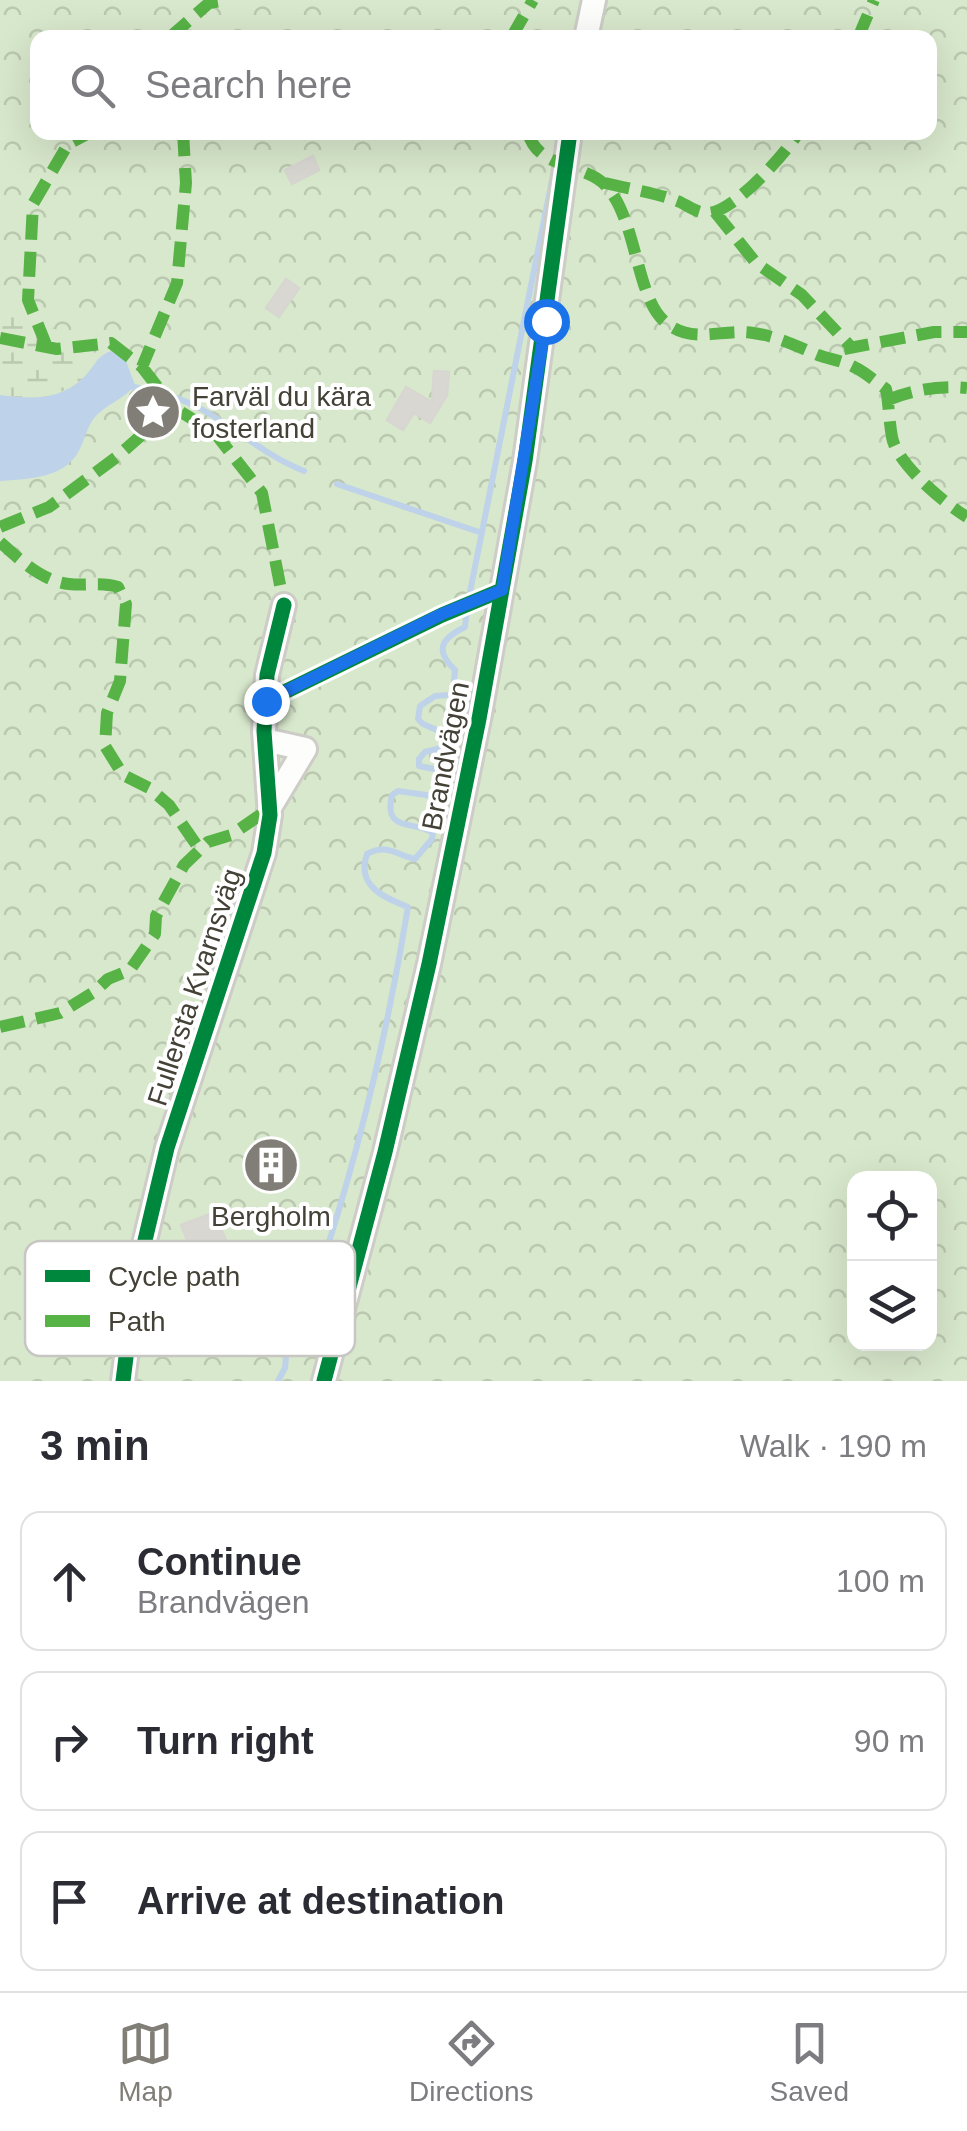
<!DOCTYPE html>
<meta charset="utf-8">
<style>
body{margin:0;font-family:Arial,sans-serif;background:#f7f7f7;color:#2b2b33}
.controls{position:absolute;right:30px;bottom:30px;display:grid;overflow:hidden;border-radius:20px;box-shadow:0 10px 40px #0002}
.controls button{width:90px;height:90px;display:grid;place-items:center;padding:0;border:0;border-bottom:2px solid #e1e1e2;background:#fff;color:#2b2b33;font:50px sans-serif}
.stop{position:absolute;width:30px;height:30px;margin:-22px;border:8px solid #1a73e8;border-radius:50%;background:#fff}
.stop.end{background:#1a73e8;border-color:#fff;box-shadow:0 2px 10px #0008}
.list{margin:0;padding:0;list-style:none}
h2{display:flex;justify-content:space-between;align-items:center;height:130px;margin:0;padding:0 40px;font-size:42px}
h2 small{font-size:32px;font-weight:400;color:#7c7c81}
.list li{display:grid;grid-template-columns:65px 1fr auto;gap:30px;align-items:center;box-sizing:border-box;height:140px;margin:0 20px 20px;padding:0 20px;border:2px solid #e1e1e2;border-radius:20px}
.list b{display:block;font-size:38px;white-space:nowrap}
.list p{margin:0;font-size:32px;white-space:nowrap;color:#7c7c81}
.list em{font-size:32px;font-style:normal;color:#7c7c81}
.icon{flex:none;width:55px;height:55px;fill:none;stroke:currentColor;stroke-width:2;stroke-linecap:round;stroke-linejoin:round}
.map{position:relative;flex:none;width:967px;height:1381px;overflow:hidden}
.search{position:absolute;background:#fff;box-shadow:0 10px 40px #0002;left:30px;right:30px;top:30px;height:110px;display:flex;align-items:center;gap:25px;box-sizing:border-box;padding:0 35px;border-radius:20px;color:#7c7c81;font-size:38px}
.sheet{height:610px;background:#fff}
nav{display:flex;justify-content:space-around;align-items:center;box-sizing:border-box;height:140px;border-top:2px solid #e1e1e2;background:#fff;font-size:28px;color:#7c7c81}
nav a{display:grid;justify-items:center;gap:5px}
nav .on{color:#807e76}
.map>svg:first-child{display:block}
</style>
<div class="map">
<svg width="967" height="1381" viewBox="0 0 967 1381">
<defs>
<pattern id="forest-crowns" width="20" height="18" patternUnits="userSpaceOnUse" patternTransform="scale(2.5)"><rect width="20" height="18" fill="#d8e8cc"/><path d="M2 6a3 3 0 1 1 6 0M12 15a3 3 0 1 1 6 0" fill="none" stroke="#bbc8b0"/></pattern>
<pattern id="wetland-marsh" width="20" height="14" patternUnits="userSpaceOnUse" patternTransform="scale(2.5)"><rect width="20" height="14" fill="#d8e8cc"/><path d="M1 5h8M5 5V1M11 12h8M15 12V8" fill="none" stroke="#bbc8b0"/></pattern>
</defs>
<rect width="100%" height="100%" fill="#efefea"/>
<path fill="url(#forest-crowns)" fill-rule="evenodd" d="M0,0H967V1381H0ZM38,38H930V132H38ZM854,1178H930V1344H854Z"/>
<path fill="url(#wetland-marsh)" d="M26,308L59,332L86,367L85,377C54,400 38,400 0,395V310Z"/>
<path fill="#bed2e9" d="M111,351L126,361L135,385C124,400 103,405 92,421C85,432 83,447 75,457C58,479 25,479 0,481V395C31,399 59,401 83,378C94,368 96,356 111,351Z"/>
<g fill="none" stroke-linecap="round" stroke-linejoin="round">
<path stroke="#bed2e9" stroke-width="6" d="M128,386C153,390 180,397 203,410C238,430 266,456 304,471
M337,484L482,533
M470,592L552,180
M278,1381L285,1368L286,1357C233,1319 279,1307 314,1288C356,1164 387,1036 408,907C383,897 356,886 367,854C387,843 396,855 415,859L432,839L433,833C414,820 383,833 392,795L398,791L433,796L439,770L419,766V759L425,752L441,748L446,734L423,724L418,719L420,706L435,696L449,695L453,691L455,670C435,651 440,639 465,627L467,608"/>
</g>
<path fill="#d8d7d2" stroke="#d7d6d0" stroke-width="2.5" d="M313,156L319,170L292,184L285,170Z
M286,279L299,288L279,317L266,308Z
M434,371L449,372L447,395L430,423L414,413L403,430L387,420L406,387L432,402Z
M215,1212L231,1254L198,1267L181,1225Z"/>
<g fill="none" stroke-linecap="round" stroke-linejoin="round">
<g stroke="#cdccc7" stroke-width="28">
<path id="minor" d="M586,38L594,0
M265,740L305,749L269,809
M123,1381L136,1278L167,1148L264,853L270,815L264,731L267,675L284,605
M324,1381L385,1152L429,964L479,719L525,461L570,132"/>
</g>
<use href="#minor" stroke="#fdfdfc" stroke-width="22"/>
<path stroke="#57b346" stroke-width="12" stroke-dasharray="25 12" stroke-linecap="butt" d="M169,38L209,3L229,0
M511,38L533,0
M858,38L874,0
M528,132C537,170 587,163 607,187C637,221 636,296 664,321C692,346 721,328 753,333C777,336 796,346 818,355C829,359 843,361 854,367C865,372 876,382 886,389C889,405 889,421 892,437C896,463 945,504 967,517
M605,183C629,189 657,193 680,202C690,207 697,213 708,213C734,212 785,154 799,132
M715,212L756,263L802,295L851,347
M0,338L57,349L111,343L142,367L177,283L186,183L183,132
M47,347L28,300L33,204L68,144L91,132
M844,349L934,332H967
M142,367L173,407
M888,400C912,390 941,385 967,388
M0,527L49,507L118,456L173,407L215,433L262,493L284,605
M0,542C20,560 42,581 69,584C86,586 102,582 118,587L126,604L120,681L107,713L105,746L123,775L149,788L169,805L200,850
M0,1027L60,1013L94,992L108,979L130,970L155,934L156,916L184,865L208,842L231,835L269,809"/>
<g stroke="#fff" stroke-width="21">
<path id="cycleway" d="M266,701L442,615L502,590
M123,1381L136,1278L167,1148L264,853L270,815L264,731L267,675L284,605
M324,1381L385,1152L429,964L479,719L525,461L570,132"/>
</g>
<use href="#cycleway" stroke="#00873e" stroke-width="15"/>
</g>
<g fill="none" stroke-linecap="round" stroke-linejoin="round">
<path stroke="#1a73e8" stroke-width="12" d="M266,701L442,614L502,590L546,321"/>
</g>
<defs>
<g id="sight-disc" transform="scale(2.875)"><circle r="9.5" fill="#807e76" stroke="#fff"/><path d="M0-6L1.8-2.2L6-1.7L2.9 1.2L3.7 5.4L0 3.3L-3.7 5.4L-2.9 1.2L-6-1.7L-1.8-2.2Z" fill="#fff"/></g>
<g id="building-disc" transform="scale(2.875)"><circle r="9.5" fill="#807e76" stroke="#fff"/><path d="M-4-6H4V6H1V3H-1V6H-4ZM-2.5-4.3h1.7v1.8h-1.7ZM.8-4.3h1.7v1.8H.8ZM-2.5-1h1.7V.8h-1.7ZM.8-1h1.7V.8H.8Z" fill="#fff"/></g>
</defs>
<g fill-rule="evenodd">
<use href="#sight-disc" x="153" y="412"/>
<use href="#building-disc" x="271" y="1165"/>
</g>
<g text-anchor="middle" stroke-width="8" stroke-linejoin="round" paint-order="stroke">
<g font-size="28" fill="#444137" stroke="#fff" text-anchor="start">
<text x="192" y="406">Farväl du kära<tspan x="192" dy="32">fosterland</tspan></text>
<text x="271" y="1226" text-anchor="middle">Bergholm</text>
</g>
<g font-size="28" fill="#444137" stroke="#fff">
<text transform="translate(445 756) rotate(-79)" y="10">Brandvägen</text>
<text transform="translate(194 987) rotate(-72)" y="10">Fullersta Kvarnsväg</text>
</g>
</g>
<rect x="25" y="1241" width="330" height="115" rx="15" fill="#fff" stroke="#c7c6c3" stroke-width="2.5"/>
<rect x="45" y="1270" width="45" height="12" fill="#00873e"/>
<rect x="45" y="1315" width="45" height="12" fill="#57b346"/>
<g font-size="28" fill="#444137">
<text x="108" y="1286">Cycle path</text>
<text x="108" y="1331">Path</text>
</g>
</svg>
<div class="controls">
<button><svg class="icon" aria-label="locate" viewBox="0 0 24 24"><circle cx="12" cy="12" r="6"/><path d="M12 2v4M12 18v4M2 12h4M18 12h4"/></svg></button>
<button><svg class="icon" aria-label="layers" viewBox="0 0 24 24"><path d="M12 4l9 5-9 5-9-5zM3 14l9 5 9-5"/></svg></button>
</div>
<div class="stop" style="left:546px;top:321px"></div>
<div class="stop end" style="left:266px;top:701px"></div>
<div class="search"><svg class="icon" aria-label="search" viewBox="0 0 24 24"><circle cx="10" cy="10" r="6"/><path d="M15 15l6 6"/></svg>Search here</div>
</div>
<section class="sheet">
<h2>3 min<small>Walk · 190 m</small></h2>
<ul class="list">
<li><svg class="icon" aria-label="ahead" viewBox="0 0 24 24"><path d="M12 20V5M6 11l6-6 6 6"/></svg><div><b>Continue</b><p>Brandvägen</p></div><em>100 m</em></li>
<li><svg class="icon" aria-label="right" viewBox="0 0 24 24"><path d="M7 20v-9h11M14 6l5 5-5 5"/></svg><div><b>Turn right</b></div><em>90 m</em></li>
<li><svg class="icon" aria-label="arrive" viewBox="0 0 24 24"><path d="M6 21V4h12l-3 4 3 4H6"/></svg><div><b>Arrive at destination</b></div></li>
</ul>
</section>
<nav>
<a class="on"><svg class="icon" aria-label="map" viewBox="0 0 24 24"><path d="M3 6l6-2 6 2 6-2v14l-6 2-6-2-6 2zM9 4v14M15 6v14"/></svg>Map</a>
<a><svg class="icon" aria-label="directions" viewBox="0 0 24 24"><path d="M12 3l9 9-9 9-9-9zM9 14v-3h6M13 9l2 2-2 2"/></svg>Directions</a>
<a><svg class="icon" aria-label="saved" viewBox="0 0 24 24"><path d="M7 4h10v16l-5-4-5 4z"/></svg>Saved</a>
</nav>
